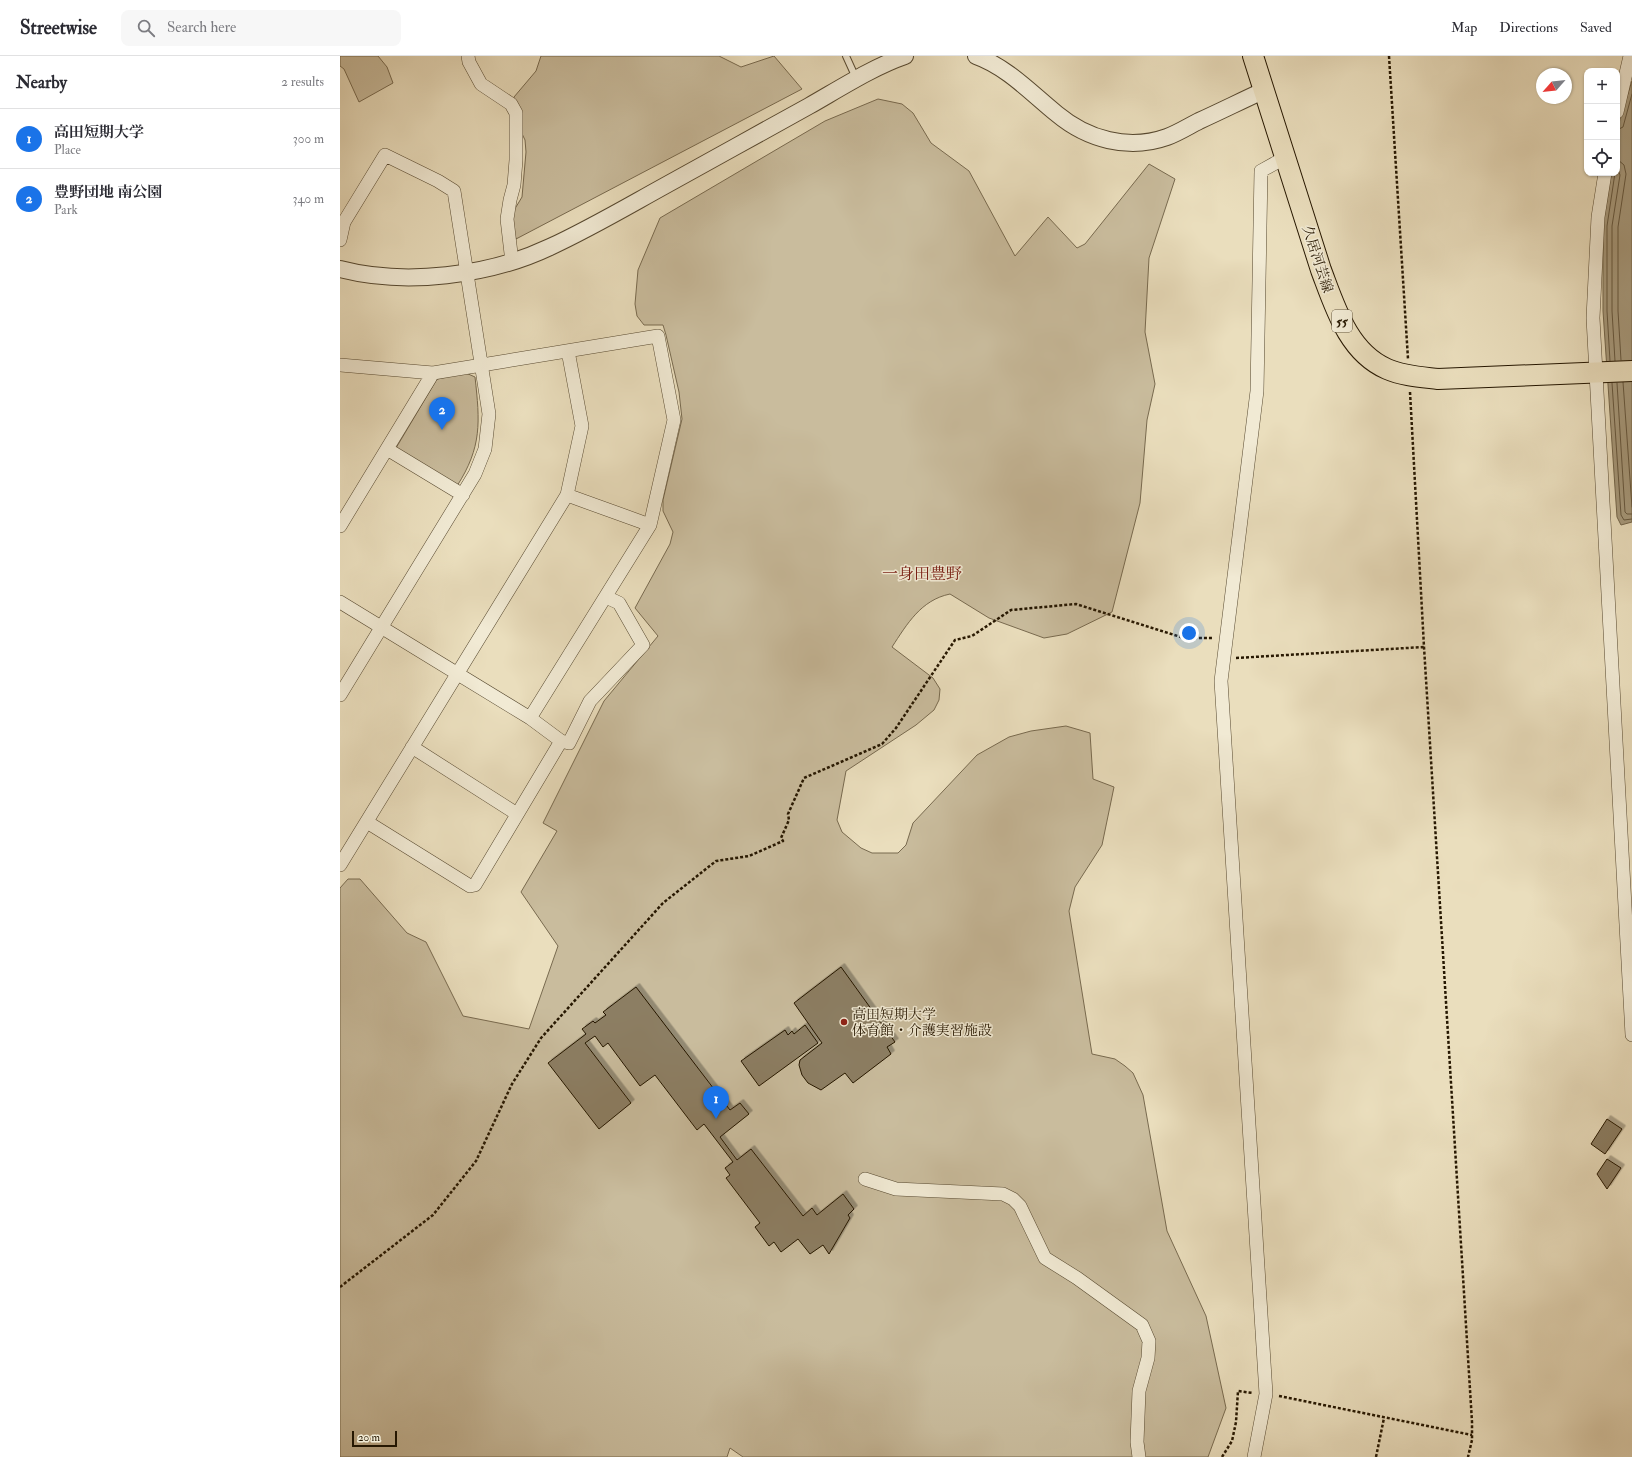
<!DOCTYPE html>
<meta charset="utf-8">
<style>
body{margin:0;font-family:"IM FELL Double Pica","Noto Serif JP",serif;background:#f7f7f7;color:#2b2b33}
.controls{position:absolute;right:12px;top:12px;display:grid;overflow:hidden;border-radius:8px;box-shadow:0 1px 3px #0004}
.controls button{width:36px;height:36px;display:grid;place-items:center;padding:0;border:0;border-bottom:1px solid #e1e1e2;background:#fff;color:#2b2b33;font:20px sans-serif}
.compass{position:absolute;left:1196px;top:12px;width:36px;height:36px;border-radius:50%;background:#fff;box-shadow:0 1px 3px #0004;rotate:243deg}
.scale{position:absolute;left:12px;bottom:10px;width:45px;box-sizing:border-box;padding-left:4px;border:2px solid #261701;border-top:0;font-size:11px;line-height:14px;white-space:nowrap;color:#261701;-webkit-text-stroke:3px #f1ead4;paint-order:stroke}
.you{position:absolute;left:849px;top:577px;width:14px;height:14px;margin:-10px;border:3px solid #fff;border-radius:50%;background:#1a73e8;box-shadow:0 0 0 6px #1a73e833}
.badge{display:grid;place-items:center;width:26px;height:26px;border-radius:50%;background:#1a73e8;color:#fff;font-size:13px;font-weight:700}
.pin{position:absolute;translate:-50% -33px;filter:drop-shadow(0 1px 2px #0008)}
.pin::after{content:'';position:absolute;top:21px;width:14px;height:12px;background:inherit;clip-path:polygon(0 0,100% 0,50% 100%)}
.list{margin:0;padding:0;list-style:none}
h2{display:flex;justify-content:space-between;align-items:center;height:52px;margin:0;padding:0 16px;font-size:17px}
h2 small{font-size:13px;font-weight:400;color:#7c7c81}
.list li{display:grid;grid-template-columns:26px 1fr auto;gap:12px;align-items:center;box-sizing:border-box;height:60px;padding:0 16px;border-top:1px solid #e1e1e2}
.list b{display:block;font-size:15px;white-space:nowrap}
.list p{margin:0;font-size:13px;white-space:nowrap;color:#7c7c81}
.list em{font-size:13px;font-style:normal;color:#7c7c81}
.icon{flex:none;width:22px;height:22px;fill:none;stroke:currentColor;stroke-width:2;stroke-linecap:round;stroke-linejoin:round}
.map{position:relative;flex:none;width:1292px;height:1401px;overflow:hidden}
header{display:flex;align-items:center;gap:24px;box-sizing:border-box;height:56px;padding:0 20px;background:#fff;border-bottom:1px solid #e1e1e2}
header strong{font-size:19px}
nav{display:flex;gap:22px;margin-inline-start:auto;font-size:14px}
.search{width:280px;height:36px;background:#f7f7f7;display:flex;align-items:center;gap:10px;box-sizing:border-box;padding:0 14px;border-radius:8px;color:#7c7c81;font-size:15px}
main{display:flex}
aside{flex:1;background:#fff}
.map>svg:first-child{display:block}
</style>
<header>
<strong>Streetwise</strong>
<div class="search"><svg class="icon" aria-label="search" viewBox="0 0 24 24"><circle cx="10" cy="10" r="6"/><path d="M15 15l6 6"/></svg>Search here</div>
<nav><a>Map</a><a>Directions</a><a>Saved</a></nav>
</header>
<main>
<aside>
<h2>Nearby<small>2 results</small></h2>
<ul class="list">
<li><span class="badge">1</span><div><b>高田短期大学</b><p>Place</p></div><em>300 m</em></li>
<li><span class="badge">2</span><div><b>豊野団地 南公園</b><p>Park</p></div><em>340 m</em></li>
</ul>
</aside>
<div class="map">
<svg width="1292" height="1401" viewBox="0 0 1292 1401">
<defs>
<filter id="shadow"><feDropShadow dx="3.5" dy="-3.5" stdDeviation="0" flood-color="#0004"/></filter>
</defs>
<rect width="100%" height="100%" fill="#eadebd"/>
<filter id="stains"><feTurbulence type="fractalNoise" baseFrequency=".005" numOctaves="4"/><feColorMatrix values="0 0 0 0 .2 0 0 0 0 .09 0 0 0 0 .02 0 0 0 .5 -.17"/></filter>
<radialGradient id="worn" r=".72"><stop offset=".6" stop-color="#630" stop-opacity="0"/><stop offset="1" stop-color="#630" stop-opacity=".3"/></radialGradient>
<path fill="#c9bc9d" stroke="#786a4f" d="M0,0H38L47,11L53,27L19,46L4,13L0,10Z
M201,0H379L401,11L434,0L462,33L176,183L170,161L182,141L186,96L185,84L175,63L174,41L196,15Z
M538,43L562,48L573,57L591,87L629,115L675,200L708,161L737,192L745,188L809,108L835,123L809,202L805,276L815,328L807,364L800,447L772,556L727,578L704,582L649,562L610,538C581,544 567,568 552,591L593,622L600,633L599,644L594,654L576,669L506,715L497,764L502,776L521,792L532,797H558L566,789L573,767L637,699L669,681L691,675L726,670L750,677L753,723L774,731L762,789L735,831L729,855L752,998L775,1003L785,1010L793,1017L803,1039L827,1175L866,1260L886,1352L868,1401H403L390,1392L387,1401H0V832L8,823H20L67,877L86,886L123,960L189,973L218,890L181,836L217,775L203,767L264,645L318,580L295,552L330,488L333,476L323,455V444L342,363L339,336L326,279L323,269H304L297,260L295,248L298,214L320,162L485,65Z
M126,317L135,321C140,366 142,391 117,430L56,392L97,323Z"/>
<path fill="#a79a7d" stroke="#73664b" d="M1292,25V466L1281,469L1277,461L1263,255V169L1271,117H1277V82L1280,62Z"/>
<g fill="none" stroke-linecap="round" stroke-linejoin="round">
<path stroke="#66583f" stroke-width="1" d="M1277,74L1283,71L1292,38
M1277,103L1284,109L1286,118L1278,171V255L1281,304
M1270,305L1267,255V170L1275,117
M1275,305L1272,255V170L1280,119L1277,111
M1283,326L1292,451
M1272,327L1281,459L1284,464L1292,463
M1277,327L1285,456L1287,458H1292"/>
</g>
<path fill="#8c7e63" stroke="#261701" filter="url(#shadow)" d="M501,911L555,986L547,991L551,998L513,1027L505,1017L481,1034L468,1027L462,1019L459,1009L460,1004L482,987L454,947Z
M296,931L390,1054L400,1047L409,1058L380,1081L397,1104L411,1093L463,1160L472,1152L477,1159L503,1138L514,1153L508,1159L510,1162L489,1198L483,1189L470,1198L458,1183L441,1196L434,1186L429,1190L415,1171L420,1167L386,1122L390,1119L385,1112L393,1106L364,1068L357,1074L315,1019L300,1030L268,987L263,991L255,980L245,987L291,1047L259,1073L208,1007L246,978L242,973L253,965L255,967L266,959L263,956Z
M465,969L478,987L419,1030L401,1005L445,974L448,979L452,975L454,978Z
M1267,1063L1282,1073L1265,1098L1251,1088Z
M1267,1103L1281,1112L1267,1133L1257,1118Z"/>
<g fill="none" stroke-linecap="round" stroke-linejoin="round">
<g stroke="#574930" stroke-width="8">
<path id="service" d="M506,0L516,22"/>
</g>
<g stroke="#574930" stroke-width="14">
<path id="minor" d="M128,0L129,6L141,28L171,48L176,57V104L174,129L170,144L167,163L172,206
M1277,56L1290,0
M1265,117L1258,161L1253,262L1292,979
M0,184L4,166L45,99L98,125L114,135L149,358L145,393L135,418L0,639
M0,309L93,317L318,280L334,364L310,469L190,662
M47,393L123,439
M227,439L310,469
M0,470L93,317
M0,546L190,662L221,685L229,687L250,645L303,589L279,547L266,541
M72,691L177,758
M27,766L130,830L135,829L221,685
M0,809L227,439L242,370L228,295
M525,1123L556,1133L663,1138L673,1143L680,1150L705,1202L737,1222L802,1269L809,1285L808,1302L799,1335L797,1386L799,1401
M914,1401L926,1338L881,625L917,335L921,115L946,101"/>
</g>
<g stroke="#574930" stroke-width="18">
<path id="tertiary" d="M636,0C667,11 691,37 717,58C747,83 788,95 827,81C838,77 849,70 859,65C881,55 903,44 925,34
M0,213C65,230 149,220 210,191C247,174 283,153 319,133C369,105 419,78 469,50C499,33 533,11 565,0"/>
</g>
<g stroke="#261701" stroke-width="22">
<path id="primary" d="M913,0L981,214C995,251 1008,296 1047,313C1063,320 1081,321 1098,323L1292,315"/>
</g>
<path stroke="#261701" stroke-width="2.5" stroke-dasharray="3 2" stroke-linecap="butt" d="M1049,0L1068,303
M1070,336L1084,591L1132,1366V1384L1128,1401
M896,602L1084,591
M0,1231L93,1159L136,1105L172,1028L201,982L323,847L376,805L409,800L443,785L441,782L449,764L448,758L464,722L542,688L556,672L615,584L632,580L671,554L736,548L844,582H873
M939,1340L1132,1379
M882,1401L892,1385L896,1366L898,1335L913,1337
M1036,1401L1044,1362"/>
<use href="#service" stroke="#f1ead4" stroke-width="6"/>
<use href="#minor" stroke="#f1ead4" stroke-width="13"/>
<use href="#tertiary" stroke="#f1ead4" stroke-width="16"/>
<use href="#primary" stroke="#eadebd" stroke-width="20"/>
</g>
<circle fill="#8f2418" stroke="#f1ead4" stroke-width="1.5" cx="504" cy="966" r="4"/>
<g text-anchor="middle" stroke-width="3" stroke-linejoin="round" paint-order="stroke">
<rect fill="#f1ead4" stroke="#635640" stroke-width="1" x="992" y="254" width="20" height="22" rx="3"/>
<g font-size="13" font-weight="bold" fill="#261701">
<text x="1002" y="270">55</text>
</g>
<g font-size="14" fill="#261701" stroke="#f1ead4">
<text transform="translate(978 203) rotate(72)" y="5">久居河芸線</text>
</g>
<g font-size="14" fill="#261701" stroke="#f1ead4" text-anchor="start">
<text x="512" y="963">高田短期大学<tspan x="512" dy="16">体育館・介護実習施設</tspan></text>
</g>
<g font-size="16" fill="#7a1f14" stroke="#f1ead4">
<text x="582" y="523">一身田豊野</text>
</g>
</g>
<rect width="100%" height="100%" filter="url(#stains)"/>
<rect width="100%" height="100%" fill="url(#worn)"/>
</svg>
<div class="controls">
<button>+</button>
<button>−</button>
<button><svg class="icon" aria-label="locate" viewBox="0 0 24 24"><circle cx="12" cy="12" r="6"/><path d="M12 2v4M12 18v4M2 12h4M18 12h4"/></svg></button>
</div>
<svg class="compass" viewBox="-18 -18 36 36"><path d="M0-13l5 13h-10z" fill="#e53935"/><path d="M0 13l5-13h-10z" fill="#7c7c81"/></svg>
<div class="scale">20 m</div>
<div class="you"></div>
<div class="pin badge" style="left:376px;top:1063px">1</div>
<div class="pin badge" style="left:102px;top:374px">2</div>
</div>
</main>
